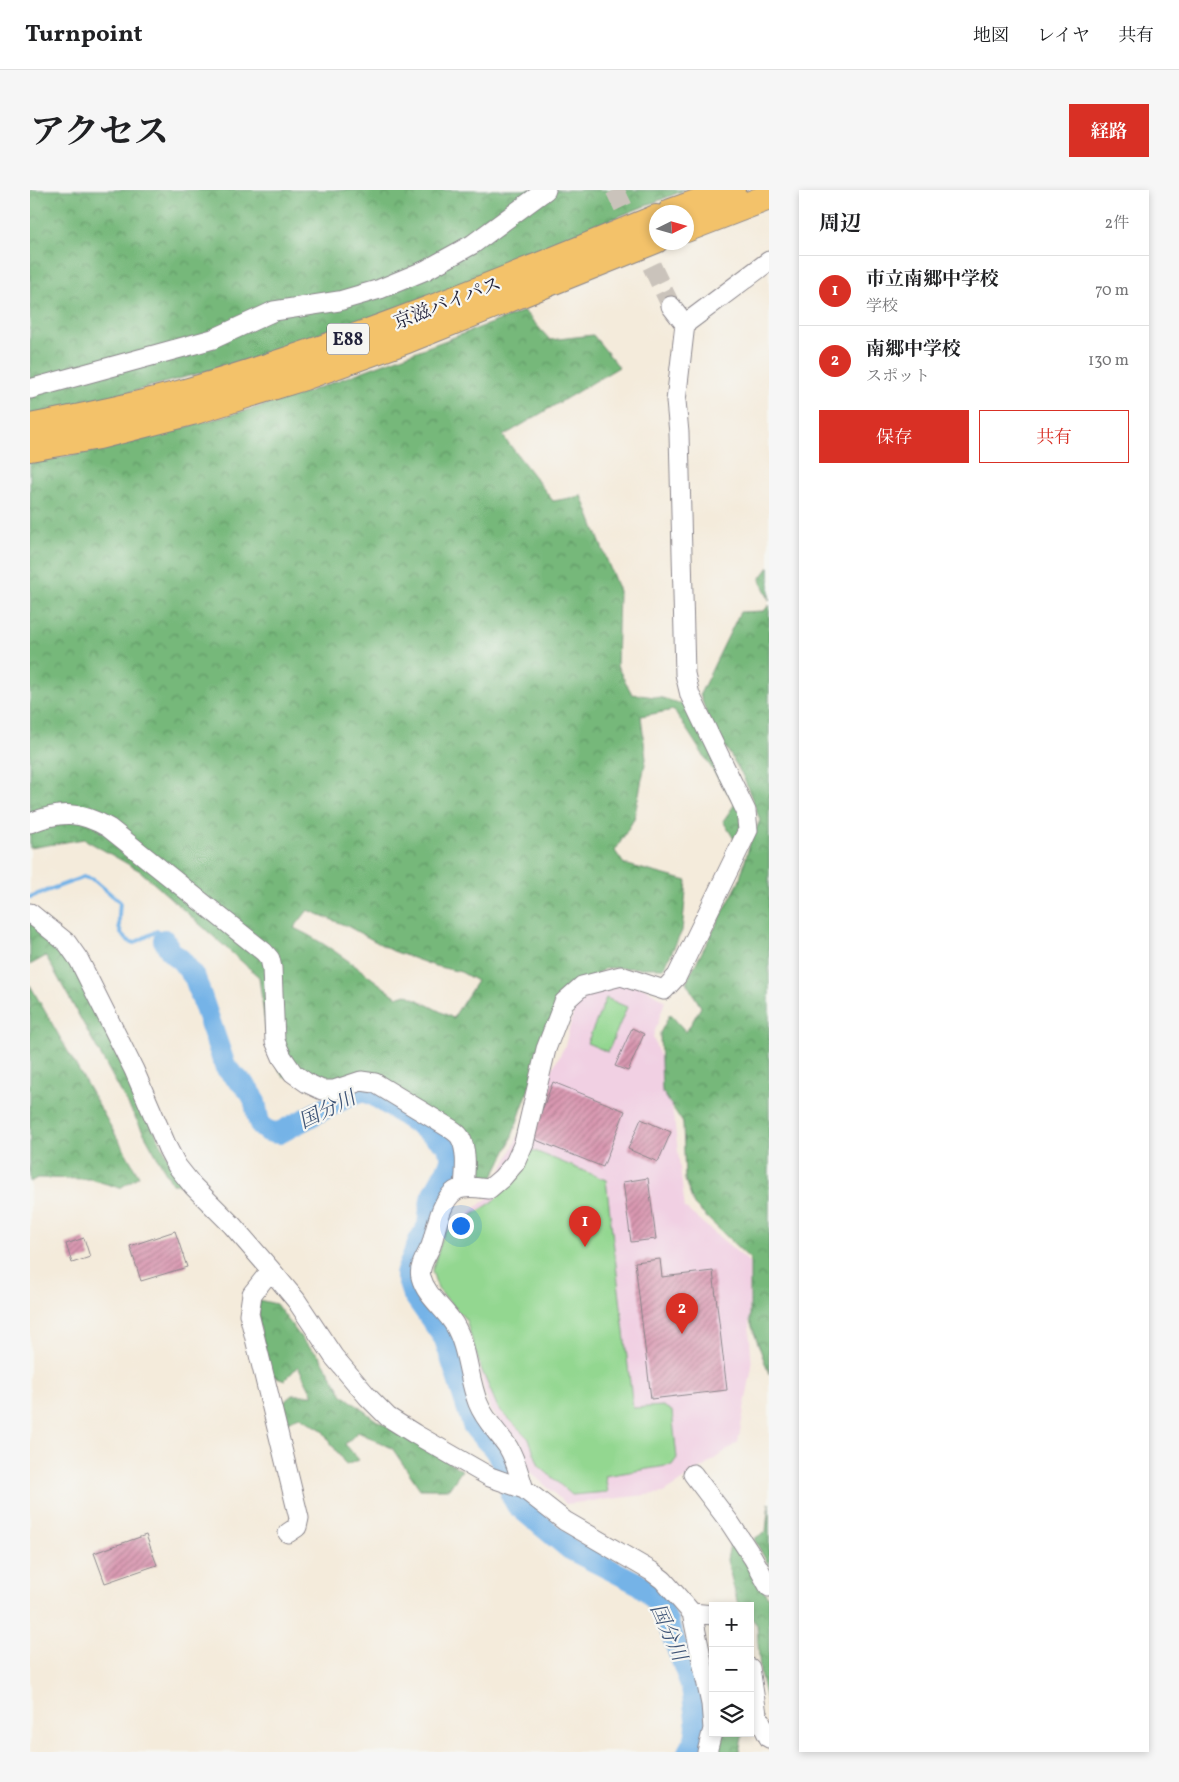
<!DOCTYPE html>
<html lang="ja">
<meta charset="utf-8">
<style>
body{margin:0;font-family:Vollkorn,"Noto Serif JP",serif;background:#f6f6f6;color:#202124}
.controls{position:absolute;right:15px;bottom:15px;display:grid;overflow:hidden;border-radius:0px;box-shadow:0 2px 8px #0003}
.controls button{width:45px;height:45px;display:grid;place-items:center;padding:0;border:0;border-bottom:1px solid #e0e0e0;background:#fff;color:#202124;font:25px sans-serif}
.compass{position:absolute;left:619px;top:15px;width:45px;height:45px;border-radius:50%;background:#fff;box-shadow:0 2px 8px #0003;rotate:85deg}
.you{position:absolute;left:430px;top:1035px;width:18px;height:18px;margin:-12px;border:4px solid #fff;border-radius:50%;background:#1a73e8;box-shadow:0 0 0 8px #1a73e833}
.badge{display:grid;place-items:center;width:32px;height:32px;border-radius:50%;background:#d93025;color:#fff;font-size:16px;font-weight:700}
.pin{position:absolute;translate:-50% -41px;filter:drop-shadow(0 1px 2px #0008)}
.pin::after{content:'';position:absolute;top:26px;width:18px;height:15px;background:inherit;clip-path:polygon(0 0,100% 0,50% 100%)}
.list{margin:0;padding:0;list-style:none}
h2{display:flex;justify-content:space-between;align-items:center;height:65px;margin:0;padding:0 20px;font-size:21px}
h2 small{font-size:16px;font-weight:400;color:#757577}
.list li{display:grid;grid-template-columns:32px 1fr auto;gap:15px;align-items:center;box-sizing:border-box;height:70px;padding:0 20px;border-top:1px solid #e0e0e0}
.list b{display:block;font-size:19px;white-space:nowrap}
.list p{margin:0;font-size:16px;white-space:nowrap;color:#757577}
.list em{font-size:16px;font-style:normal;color:#757577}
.actions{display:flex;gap:10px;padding:15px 20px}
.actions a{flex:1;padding:11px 0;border:1px solid #d93025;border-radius:0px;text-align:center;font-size:18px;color:#d93025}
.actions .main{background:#d93025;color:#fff}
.icon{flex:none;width:28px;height:28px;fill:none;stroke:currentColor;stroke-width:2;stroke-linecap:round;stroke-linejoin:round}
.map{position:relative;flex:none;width:739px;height:1562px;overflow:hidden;border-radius:0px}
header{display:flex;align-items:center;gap:30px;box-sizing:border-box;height:70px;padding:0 25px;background:#fff;border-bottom:1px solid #e0e0e0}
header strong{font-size:24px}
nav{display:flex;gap:28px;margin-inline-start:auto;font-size:18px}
.intro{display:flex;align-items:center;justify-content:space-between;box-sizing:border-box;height:120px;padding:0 30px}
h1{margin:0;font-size:35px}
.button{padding:12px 22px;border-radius:0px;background:#d93025;color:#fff;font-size:18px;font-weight:700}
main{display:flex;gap:30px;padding:0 30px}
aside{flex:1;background:#fff;border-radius:0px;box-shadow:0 2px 8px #0003}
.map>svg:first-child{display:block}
</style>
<header>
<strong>Turnpoint</strong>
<nav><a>地図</a><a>レイヤ</a><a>共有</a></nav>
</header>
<div class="intro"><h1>アクセス</h1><a class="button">経路</a></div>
<main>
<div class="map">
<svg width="739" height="1562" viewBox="0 0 739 1562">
<defs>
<pattern id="forest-crowns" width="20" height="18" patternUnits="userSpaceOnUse" patternTransform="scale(1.25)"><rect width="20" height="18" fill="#76b87a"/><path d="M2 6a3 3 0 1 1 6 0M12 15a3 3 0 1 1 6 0" fill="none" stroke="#609565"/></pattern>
<pattern id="building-hatch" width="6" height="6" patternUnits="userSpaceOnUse" patternTransform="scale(1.25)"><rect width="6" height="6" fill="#d998b1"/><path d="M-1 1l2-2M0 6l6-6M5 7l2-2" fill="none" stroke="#b07c91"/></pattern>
</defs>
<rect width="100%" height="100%" fill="#f6f6f2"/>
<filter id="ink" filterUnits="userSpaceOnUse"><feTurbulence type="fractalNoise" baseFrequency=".02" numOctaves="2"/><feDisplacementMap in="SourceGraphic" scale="10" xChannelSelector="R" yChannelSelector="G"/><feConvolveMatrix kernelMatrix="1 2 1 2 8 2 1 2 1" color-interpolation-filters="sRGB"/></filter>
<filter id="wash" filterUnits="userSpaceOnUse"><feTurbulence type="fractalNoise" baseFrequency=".0096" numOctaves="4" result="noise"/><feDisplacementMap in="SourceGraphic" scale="20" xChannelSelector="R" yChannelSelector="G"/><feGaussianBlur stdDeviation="1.12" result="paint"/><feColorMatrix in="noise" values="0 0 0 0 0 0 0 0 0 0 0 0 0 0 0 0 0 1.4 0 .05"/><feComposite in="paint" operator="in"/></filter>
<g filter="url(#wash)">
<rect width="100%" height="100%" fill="#f4ebdb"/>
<path fill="#f1d0e3" d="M588,789L615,798L635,811L623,847L636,884L645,937L655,1018L719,1072V1136L722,1177L708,1252L672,1278L633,1303L536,1314L498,1280L492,1254L460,1221L436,1130L408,1099L402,1081L414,1043L459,1007L510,901L535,856L547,807Z"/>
<path fill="url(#forest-crowns)" stroke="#4c6d5a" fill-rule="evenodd" d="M0,0H655L560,38L411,103L229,167L42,218L0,226Z
M494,121L520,150L563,145L589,177L473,246L523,311L552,306L589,401L587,476L602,504L632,508L659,516L712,622V641L704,649L693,631L705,614L644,520L611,526L616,569L604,629L585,661L594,674L657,691L652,741L634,778H576L531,808L479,955L461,991H443L436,963L339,887L301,893L253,887L238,856L229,787L110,681L54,649L0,658V273L83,257L261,208ZM278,720L317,736L363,761L405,776L431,782L447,791L423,828L376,804L367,807C334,783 301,755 264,738Z
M739,377V410L730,389Z
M739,415V1184L720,1131V1069L664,1015L655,990L653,933L632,901L630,843L640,824L656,842L671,817L656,792L709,692L720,653L730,630L713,586L677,526L670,504L710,422L734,421Z
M0,732L35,760L151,994H142L16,766L0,775Z
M0,795L109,986L90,998L60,989L7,988L0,992Z
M229,1110L246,1114L275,1153L289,1165L313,1205L346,1230L432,1280L419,1299H390L362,1258L328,1242L315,1254L329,1270L316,1275L292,1240L269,1226L252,1235L248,1217L262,1205H283L268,1176L255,1190L241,1185L229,1133Z
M739,1313V1376L724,1349L736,1341Z
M700,1354L724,1383L739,1409V1524L730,1484L727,1435L720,1426V1416H711L707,1411L697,1370Z
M686,1543H713L709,1562H683Z"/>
<path fill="#93d790" stroke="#5a7c66" d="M576,808L597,817L578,862L557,853Z
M500,959L576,990L603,1218L633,1216L642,1221L647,1268L642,1275L575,1286L578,1302L542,1305L509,1276L499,1249L468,1218L450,1176L436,1130L408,1099L402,1081L414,1043L461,1013L488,986Z"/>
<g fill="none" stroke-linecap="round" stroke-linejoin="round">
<path stroke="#74b3e7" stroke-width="4" d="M0,707L54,687L64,690L90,712C89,728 84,747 104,753L127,741L132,743L134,750"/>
<path stroke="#74b3e7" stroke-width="22" d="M134,750L142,763L151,770L165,788L195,876C202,886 213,892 220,902C233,918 218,941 249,943L326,902H337L347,907L416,953L422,967L419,976L401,1009L398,1036L389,1051L376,1084L382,1102L415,1149L443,1235C448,1243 455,1249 462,1256C469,1264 473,1275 477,1285
M481,1304L487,1315L540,1359L607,1393L620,1403L633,1421L662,1497L667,1537L665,1549L658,1562"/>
</g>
<g id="blocks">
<path fill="url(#building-hatch)" d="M602,838L614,844L598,881L585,876Z
M523,892L595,921L573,977L501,948Z
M611,929L641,942L628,972L598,959Z
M618,988L626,1049L601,1052L593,992Z
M145,1041L157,1077L111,1091L100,1056Z
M54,1048L60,1067L42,1073L36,1054Z
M630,1069L632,1087L683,1081L697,1200L621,1209L605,1072Z
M116,1345L127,1375L75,1393L64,1363Z"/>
</g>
</g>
<g filter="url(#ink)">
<use href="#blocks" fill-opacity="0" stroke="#8b868b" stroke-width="1"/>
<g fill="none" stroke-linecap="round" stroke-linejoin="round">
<path stroke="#cac3bb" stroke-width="19" stroke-dasharray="19 9" stroke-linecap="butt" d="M585,0L641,116"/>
<g stroke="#8b868b" stroke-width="21">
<path id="minor" d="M655,134L739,71
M0,199L183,149L244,121L309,111L350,99L396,80L443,54L516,0
M0,633C30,621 51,621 79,638L234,762L240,769L242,778L245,851L252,867L263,883L277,893L292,900H304L331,891L345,893L421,939C424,941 428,944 430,947C438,961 435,983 434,998
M0,723L37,753L49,770L104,880L138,959L147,976L163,996L202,1035L241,1080L266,1110L304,1167L338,1207L358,1227L385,1244L460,1287L494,1299L535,1331L621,1381L633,1390L662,1423L683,1425
M241,1080L222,1104L219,1124L269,1328L267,1337L258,1343
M663,1284L700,1333L723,1368L739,1397
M494,1299C489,1285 486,1270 478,1257C468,1242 455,1231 448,1213C438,1188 438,1157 424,1134C414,1118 396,1106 391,1087C388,1077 397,1065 401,1056C406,1040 410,1011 425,1001C434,995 449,998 459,999L472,988L485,973L494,953L516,859L534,812L552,796L591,786L634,800L647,786L718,640L716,621L660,505L655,484L649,243L646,211L655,134L641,116
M662,1423L681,1514L683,1539L677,1562
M720,1478L727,1524L739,1548"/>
</g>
<g stroke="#8b868b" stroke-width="28">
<path id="highway" d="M641,22L702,0
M656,39L739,7
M0,237C53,227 107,216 159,201C318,155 473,91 626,28
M0,258L69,246L162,222L274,187L377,150L626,50"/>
</g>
<use href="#minor" stroke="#fff" stroke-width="19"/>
<use href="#highway" stroke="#f3c26a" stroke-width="26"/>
</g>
</g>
<g text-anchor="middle" stroke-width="4.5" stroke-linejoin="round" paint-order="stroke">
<rect fill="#f6f6f2" stroke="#626272" stroke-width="1" x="297" y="133.5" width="42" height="31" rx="4"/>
<g font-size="18" font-weight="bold" fill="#22223b">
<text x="318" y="155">E88</text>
</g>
<g font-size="19" fill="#22223b" stroke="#f6f6f2">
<text transform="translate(417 112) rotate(-21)" y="7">京滋バイパス</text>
</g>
<g font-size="20" font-style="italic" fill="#3f5577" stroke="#f6f6f2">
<text transform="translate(297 919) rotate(-26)" y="7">国分川</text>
<text transform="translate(639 1442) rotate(66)" y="7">国分川</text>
</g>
</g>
</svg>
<div class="controls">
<button>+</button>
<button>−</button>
<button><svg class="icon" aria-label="layers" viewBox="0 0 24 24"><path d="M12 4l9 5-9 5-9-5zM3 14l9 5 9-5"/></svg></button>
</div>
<svg class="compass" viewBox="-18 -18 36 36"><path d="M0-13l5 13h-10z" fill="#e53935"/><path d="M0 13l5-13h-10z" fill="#757577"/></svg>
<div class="you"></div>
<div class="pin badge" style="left:555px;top:1057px">1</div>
<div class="pin badge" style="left:652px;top:1144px">2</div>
</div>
<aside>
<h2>周辺<small>2件</small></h2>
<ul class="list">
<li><span class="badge">1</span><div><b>市立南郷中学校</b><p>学校</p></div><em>70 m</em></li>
<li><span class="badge">2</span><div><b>南郷中学校</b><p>スポット</p></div><em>130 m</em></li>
</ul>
<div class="actions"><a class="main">保存</a><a>共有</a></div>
</aside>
</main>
